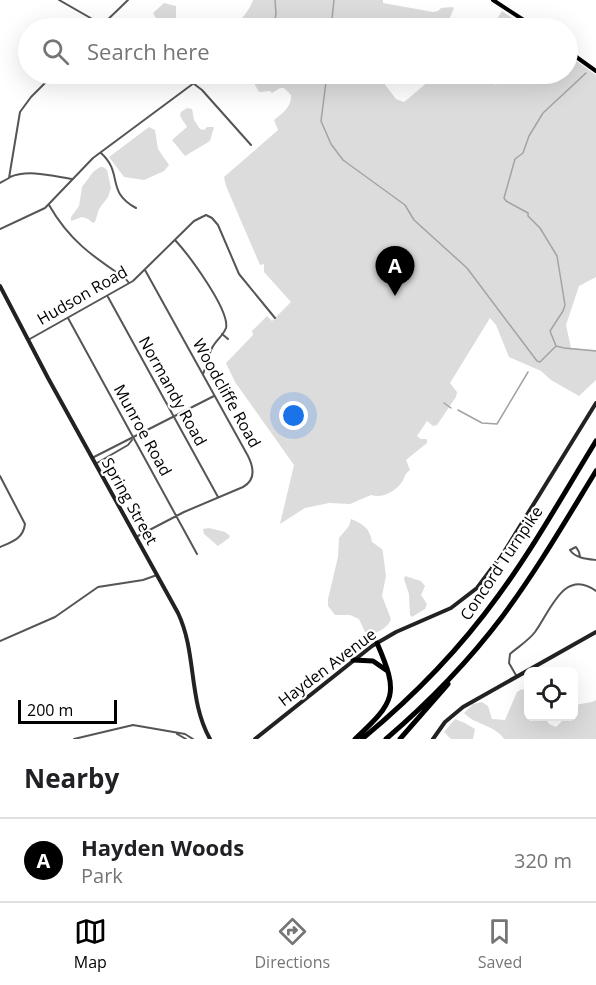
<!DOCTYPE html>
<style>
body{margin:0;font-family:"Open Sans",sans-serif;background:#f2f2f2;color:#202124}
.controls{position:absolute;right:18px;bottom:18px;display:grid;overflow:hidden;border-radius:9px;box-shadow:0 6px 24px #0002}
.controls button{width:54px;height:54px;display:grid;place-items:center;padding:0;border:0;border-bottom:2px solid #e0e0e0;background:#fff;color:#202124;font:30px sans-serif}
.scale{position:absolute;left:18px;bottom:15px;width:99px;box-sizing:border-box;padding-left:6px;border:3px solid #000;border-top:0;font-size:16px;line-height:21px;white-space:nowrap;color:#000;-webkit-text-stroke:4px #fff;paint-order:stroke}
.you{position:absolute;left:294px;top:416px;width:21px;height:21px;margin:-15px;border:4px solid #fff;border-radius:50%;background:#1a73e8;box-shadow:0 0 0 9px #1a73e833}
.badge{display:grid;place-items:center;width:39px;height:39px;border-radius:50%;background:#000;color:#fff;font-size:20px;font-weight:700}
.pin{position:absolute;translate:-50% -50px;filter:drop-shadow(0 2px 3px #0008)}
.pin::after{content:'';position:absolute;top:32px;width:21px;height:18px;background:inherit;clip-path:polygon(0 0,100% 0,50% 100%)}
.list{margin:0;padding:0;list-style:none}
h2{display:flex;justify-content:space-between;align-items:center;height:78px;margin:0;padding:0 24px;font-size:26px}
h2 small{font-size:20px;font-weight:400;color:#757577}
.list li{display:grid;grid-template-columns:39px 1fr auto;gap:18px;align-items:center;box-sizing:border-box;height:84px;padding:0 24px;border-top:2px solid #e0e0e0}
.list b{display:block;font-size:22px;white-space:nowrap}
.list p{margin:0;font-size:20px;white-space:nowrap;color:#757577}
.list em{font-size:20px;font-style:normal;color:#757577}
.icon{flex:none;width:33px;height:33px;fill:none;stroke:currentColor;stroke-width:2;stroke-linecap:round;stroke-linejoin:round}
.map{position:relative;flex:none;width:596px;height:739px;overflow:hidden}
.search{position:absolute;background:#fff;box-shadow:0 6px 24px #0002;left:18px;right:18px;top:18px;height:66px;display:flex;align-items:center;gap:15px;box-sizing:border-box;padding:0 21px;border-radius:33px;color:#757577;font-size:22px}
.sheet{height:162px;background:#fff}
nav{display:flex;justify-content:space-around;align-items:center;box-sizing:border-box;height:84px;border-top:2px solid #e0e0e0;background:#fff;font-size:16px;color:#757577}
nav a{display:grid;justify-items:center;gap:3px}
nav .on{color:#000}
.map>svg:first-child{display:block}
</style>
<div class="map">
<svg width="596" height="739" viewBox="0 0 596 739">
<rect width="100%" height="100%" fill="#fff"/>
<path fill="#dcdcdc" d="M253,0H383V3L433,12L438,11L441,8L452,7L454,8L449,20L453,24L465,28H455L433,18L426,22L424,28H235C241,18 249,12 253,0Z
M164,3L176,6V21L184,28L161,27L153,13Z
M502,11L521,24L518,28H490L494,24Z
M568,55L596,75V277L579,286L566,325L571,348L596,350V380L579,396L551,380L541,371L509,357L496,325L490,318L450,383L457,392L456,397L437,425L433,426L427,421L417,436L421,439H427V443L406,460L410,470C405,473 405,477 402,482C396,491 382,499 371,495L350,504L329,503L305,508L280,524L294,465L235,382L226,363L253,335L252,331L267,316L272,321L291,302L264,272V264L260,265L226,186L224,177L278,130L274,120C283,113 292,106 291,95L284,88H280L272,93L270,91L259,92L254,83L233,78L232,74H377L396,99L404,102L428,82L425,78L432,74H483L496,85L506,74H568Z
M187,108L192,109L194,120L200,129L204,130L207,127H214L210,141L185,156L172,140L187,127L180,116L181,112Z
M149,127L155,130L158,149L169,165L164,171L144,180L124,177L109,157Z
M100,167H103L107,170L111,188L108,197L99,209L95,222L93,223L88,219L82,217L71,221V217L79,206L82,187L93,172Z
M351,519C363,524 370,528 372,542L382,549L383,553L386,576L382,596L391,619C389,627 378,632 371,635L365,632L359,619L350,615H335L328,606V599L338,557L339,538L349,526Z
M209,528L225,532L230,536L229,538L218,546L204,534L203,529Z
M405,576L421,581L425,586L421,595L427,604L425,609L412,617L410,615L409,594L404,579Z
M522,689L528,691V716L545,717L549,724L556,727L566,717L574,716L575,706C582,702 591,704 596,700V739H504C495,725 475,725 464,713L473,704L482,702L488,706L492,719L505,720L517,692Z
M455,719L465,723L475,729L473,739H451L444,732Z"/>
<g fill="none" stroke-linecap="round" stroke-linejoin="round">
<path stroke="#a3a3a3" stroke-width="1.5" d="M332,19L334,0
M273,28L276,14L275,0
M332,28V25
M327,74L321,121L331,144L343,160L405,205L414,220L467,268L537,361L540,362L556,346L564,348L596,351
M556,346L550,331L563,311L565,305L557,256L540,228L528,216V213L506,201L504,198L515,159L523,153L529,136L543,113L586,73
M444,403L451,408
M458,410L482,423L497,424L528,372"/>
<path stroke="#555" stroke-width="2" d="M59,0L108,28
M99,28L128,0
M181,74L202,90L251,145
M101,153C124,174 105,191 136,208
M10,177C28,169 53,176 72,179
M0,183L9,178L20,112L31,97L54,74
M49,205C69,240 92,256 125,278L129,283
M0,229L45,208L93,158L194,83
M175,240C188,254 230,310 226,328C223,336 216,340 212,348C208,356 207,365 203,374
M108,297L218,497
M68,318L197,554
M222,334L228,339
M28,340L133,281L194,221L206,215L212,218L218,225L239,274L275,318
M92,458L214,396
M97,463L128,445L132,440
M0,476L25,524C23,539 12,542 0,547
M136,537L184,512L243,487C256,480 254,468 248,456L145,270
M580,557L579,552L576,547L570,550C575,558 587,559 596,560
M0,641L55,617L98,587L143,580L157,575
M517,677L509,663L510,654C518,647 528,641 535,632C550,612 564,567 596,591
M177,734L186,739
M74,739L133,725L185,734L193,739"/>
<path stroke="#222" stroke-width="4" d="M0,286L48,378L178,613C197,653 188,700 210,739
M255,739L372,646L396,632L451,608L477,588L504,552L596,403
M433,739L445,722L463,707L596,632"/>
<path stroke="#000" stroke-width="4" d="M493,0L536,28
M568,51L596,71"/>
<path stroke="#000" stroke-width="5" d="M353,660L373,661L386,670
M355,739C396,701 399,694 377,643
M362,739C413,697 459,650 498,596C534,547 564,493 596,441
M386,739C429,702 468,662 502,617C537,570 566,520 596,471
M400,739L448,684"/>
</g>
<g text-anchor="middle" stroke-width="4.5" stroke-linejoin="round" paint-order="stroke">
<g font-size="16" fill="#000" stroke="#fff">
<text transform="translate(82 295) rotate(-30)" y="6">Hudson Road</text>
<text transform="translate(173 391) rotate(61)" y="6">Normandy Road</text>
<text transform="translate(227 393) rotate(61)" y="6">Woodcliffe Road</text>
<text transform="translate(143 430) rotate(61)" y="6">Munroe Road</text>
<text transform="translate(130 501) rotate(61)" y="6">Spring Street</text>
<text transform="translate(501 563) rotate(-56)" y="6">Concord Turnpike</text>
<text transform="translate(327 667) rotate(-37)" y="6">Hayden Avenue</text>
</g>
</g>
</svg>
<div class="controls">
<button><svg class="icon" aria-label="locate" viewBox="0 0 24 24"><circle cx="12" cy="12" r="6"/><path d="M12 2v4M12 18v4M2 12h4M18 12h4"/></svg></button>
</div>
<div class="scale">200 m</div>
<div class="you"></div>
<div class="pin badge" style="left:395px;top:296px">A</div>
<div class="search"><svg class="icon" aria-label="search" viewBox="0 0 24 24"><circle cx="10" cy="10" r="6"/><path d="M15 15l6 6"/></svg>Search here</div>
</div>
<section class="sheet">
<h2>Nearby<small></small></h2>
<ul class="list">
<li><span class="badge">A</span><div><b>Hayden Woods</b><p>Park</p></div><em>320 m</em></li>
</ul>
</section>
<nav>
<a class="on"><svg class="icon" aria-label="map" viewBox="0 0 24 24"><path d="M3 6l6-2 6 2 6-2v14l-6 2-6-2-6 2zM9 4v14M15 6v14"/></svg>Map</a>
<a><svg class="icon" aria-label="directions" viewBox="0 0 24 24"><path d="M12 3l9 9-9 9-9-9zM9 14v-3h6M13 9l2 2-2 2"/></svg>Directions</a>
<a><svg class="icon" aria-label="saved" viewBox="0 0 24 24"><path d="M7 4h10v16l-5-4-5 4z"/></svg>Saved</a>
</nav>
